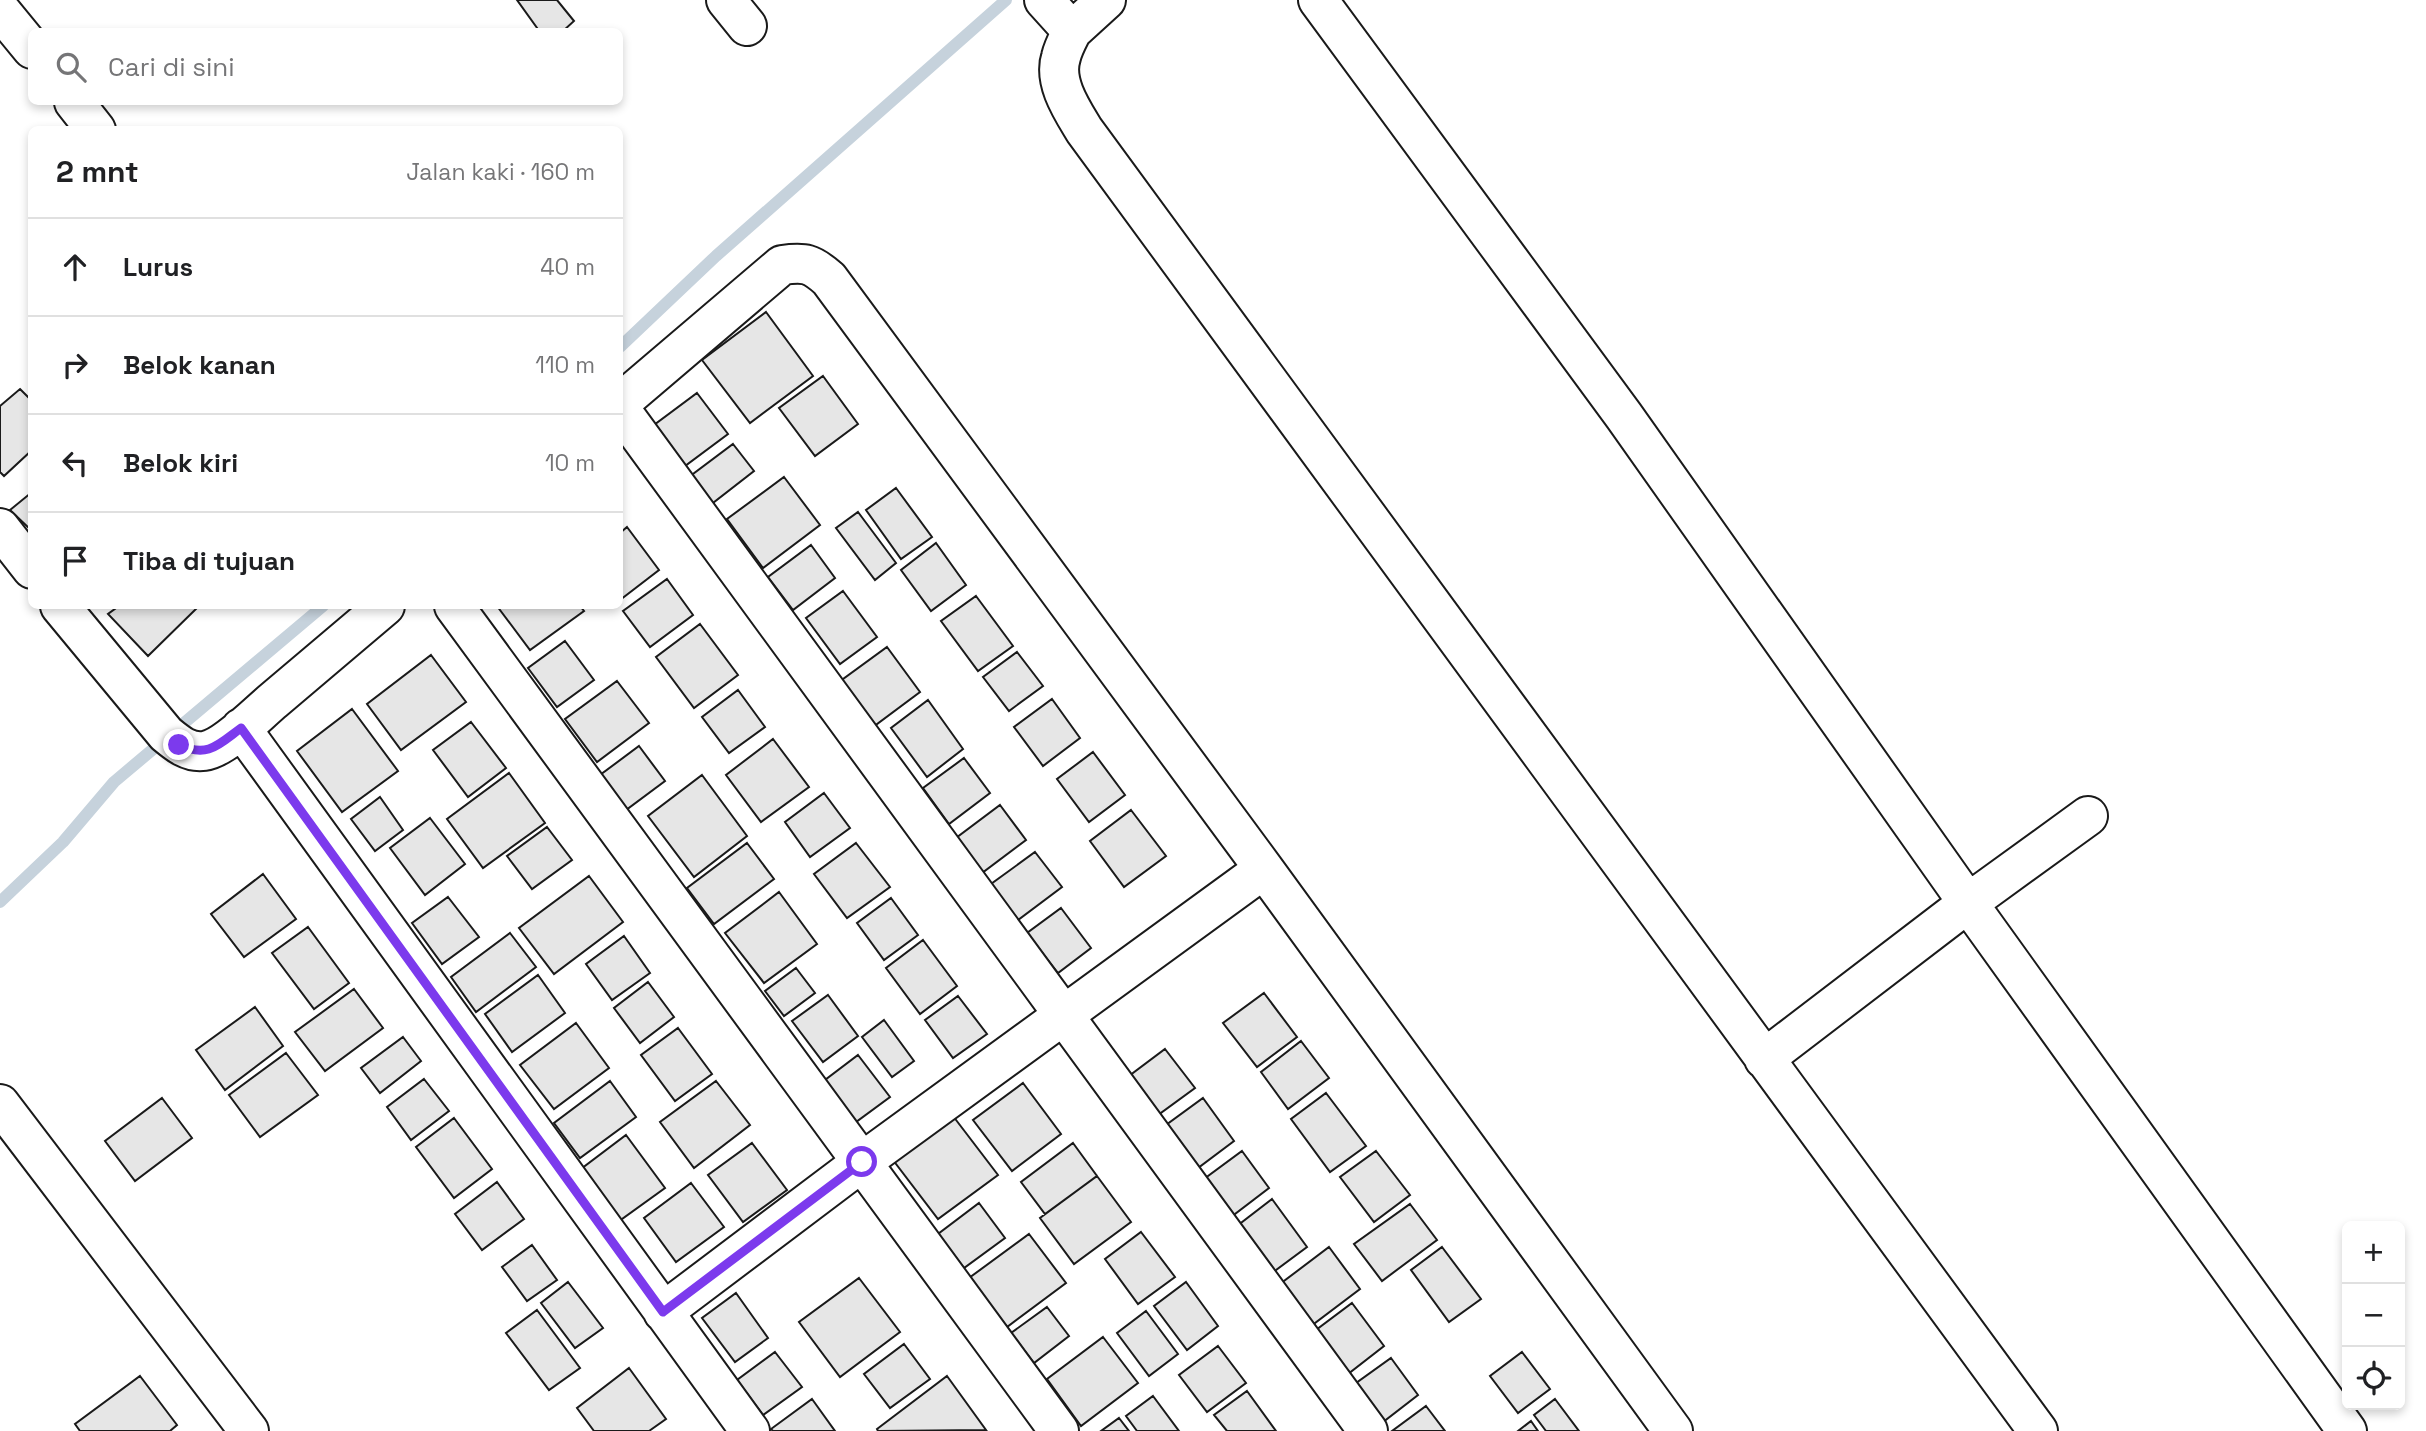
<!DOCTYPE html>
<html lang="id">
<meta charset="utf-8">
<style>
body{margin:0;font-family:"Space Grotesk",sans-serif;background:#f6f6f6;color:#202124}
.controls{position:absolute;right:21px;bottom:21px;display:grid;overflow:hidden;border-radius:10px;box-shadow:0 4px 10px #0003}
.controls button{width:63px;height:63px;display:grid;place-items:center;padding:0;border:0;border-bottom:2px solid #e0e0e0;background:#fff;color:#202124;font:35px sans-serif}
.stop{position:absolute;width:21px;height:21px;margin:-16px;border:5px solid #7c3aed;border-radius:50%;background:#fff}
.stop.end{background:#7c3aed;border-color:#fff;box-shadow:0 2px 7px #0008}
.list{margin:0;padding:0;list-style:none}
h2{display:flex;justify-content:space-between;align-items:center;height:91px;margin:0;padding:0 28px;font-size:30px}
h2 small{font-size:23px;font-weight:400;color:#757577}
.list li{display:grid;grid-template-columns:46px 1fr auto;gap:21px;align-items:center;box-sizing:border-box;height:98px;padding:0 28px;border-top:2px solid #e0e0e0}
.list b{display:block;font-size:26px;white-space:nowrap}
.list em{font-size:23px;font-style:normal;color:#757577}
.icon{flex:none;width:38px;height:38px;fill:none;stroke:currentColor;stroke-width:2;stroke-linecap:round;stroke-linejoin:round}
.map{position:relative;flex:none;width:2426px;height:1431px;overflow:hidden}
.search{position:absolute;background:#fff;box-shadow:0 4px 10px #0003;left:28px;top:28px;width:595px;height:77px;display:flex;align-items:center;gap:18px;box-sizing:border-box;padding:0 24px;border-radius:10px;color:#757577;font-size:26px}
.panel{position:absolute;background:#fff;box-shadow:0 4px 10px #0003;left:28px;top:126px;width:595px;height:483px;border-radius:10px}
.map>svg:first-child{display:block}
</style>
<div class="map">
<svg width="2426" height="1431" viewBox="0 0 2426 1431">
<rect width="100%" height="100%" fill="#fff"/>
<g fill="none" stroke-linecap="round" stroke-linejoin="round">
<path stroke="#c6d2dc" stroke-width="12" d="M620,347L716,256L1006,0
M0,902L63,842L114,782L323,606"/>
</g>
<path fill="#e6e6e6" stroke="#1a1a1a" stroke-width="2" d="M517,0H557L574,21L562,32H540Z
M766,312L813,376L750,423L702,360Z
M823,376L858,424L815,456L779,408Z
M20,389L32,401V450L4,476L0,472V406Z
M697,393L728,434L685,466L654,425Z
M733,444L754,471L709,506L689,477Z
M784,477L820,525L763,568L727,519Z
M896,488L932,537L901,559L866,510Z
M32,492V531L10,510Z
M858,512L896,563L875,580L836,528Z
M627,527L659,570L620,600V533Z
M936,543L966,585L931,611L901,570Z
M811,545L835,578L793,610L768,577Z
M667,579L693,615L650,647L623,611Z
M843,591L877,637L840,664L806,618Z
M976,596L1013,646L978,671L941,621Z
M119,606H199L148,656L108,614Z
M497,606H580L584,611L530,650Z
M700,624L738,675L694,708L656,657Z
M565,641L594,680L557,707L528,668Z
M887,647L920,692L873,727L839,682Z
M1017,652L1043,686L1009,711L983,677Z
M431,655L466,702L401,750L367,704Z
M617,681L649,723L597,762L565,719Z
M738,690L765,727L729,753L702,717Z
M1052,699L1080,738L1043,766L1014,727Z
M928,700L963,749L927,777L891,728Z
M352,709L398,771L342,812L297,751Z
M471,722L506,768L468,797L433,750Z
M773,739L809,787L761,822L726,775Z
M639,746L665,781L626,810L600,775Z
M1093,752L1125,795L1089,822L1057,779Z
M964,758L990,793L949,824L923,788Z
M509,773L545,823L483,868L447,819Z
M702,775L747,836L694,877L648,816Z
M824,793L850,828L810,857L785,822Z
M380,797L403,830L375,851L351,819Z
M1000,805L1026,840L982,873L956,838Z
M1131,810L1166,856L1124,887L1090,841Z
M430,818L465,864L425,895L390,848Z
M547,827L572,860L532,889L507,856Z
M747,843L774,879L714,924L687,888Z
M856,843L890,887L847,918L814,874Z
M1035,852L1062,887L1018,920L991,884Z
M263,874L296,919L244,957L211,914Z
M589,876L623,922L554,974L519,928Z
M779,892L817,944L764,983L725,933Z
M448,897L479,937L442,964L412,923Z
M891,898L918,935L884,960L857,923Z
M1061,908L1091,948L1058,973L1027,933Z
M308,927L349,983L314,1009L272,953Z
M510,933L536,967L476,1012L451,977Z
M624,936L650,973L612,1000L586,964Z
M923,940L957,986L920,1014L886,968Z
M796,968L815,993L784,1016L765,991Z
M538,975L565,1013L512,1052L485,1014Z
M648,982L674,1017L640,1043L614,1008Z
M354,989L383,1028L325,1071L295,1032Z
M1264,993L1297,1037L1257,1067L1223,1023Z
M828,995L858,1036L823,1062L792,1021Z
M958,996L987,1034L953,1058L925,1020Z
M255,1007L283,1046L225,1090L196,1050Z
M884,1020L914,1061L892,1077L862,1037Z
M576,1023L609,1068L554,1109L520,1065Z
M678,1028L712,1074L675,1101L641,1055Z
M403,1037L421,1061L380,1093L361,1068Z
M1301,1041L1329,1078L1288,1109L1261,1072Z
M1165,1049L1195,1088L1158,1115L1129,1076Z
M286,1053L318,1095L260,1137L229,1095Z
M858,1055L890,1097L856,1122L825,1080Z
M424,1079L449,1111L411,1140L387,1107Z
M610,1081L636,1117L580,1158L554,1123Z
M716,1081L750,1125L694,1168L660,1122Z
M1023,1083L1061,1134L1012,1171L973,1120Z
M1326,1093L1366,1146L1330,1172L1291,1119Z
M162,1098L192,1138L135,1181L105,1141Z
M1203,1098L1234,1141L1198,1168L1166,1125Z
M953,1116L998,1175L938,1219L893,1160Z
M454,1118L492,1169L454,1198L416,1147Z
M626,1135L665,1188L615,1224L577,1172Z
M752,1143L787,1190L743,1222L708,1175Z
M1073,1143L1097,1176L1045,1214L1021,1182Z
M1242,1151L1269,1188L1231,1217L1204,1179Z
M1376,1151L1410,1195L1374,1222L1340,1177Z
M1097,1176L1131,1222L1074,1264L1040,1218Z
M497,1182L524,1219L482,1250L455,1214Z
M691,1183L724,1227L676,1262L644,1218Z
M1272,1199L1307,1247L1272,1273L1237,1226Z
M979,1203L1005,1238L964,1268L938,1234Z
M1410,1204L1437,1240L1382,1281L1354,1244Z
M1141,1232L1175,1277L1138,1304L1105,1259Z
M1029,1234L1066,1283L1007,1327L969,1278Z
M532,1245L557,1280L527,1301L502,1267Z
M1329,1247L1360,1289L1311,1326L1280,1284Z
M1442,1247L1481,1299L1449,1322L1411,1270Z
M859,1278L900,1332L840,1377L799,1322Z
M568,1282L603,1328L575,1348L541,1303Z
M1186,1282L1218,1326L1187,1350L1154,1306Z
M736,1293L768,1338L735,1362L702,1318Z
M1352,1303L1384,1346L1348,1374L1316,1330Z
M1047,1307L1069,1336L1034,1363L1011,1333Z
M537,1310L580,1368L549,1390L506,1333Z
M1146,1311L1178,1354L1149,1376L1117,1333Z
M1103,1337L1138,1383L1081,1426L1047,1379Z
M904,1344L930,1379L890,1408L864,1374Z
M1218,1346L1246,1383L1207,1412L1179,1375Z
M775,1352L802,1387L763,1415L737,1380Z
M1522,1352L1550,1389L1518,1413L1490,1376Z
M1391,1358L1418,1395L1374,1429L1345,1391Z
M629,1368L666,1419L649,1431H594L577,1408Z
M140,1376L177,1425L170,1431H80L75,1424Z
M947,1376L986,1430L878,1431L877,1429Z
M1247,1391L1276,1431H1227L1214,1415Z
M1153,1396L1179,1431H1137L1126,1416Z
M812,1399L835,1431H773L771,1429Z
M1555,1399L1579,1431H1546L1534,1415Z
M1426,1406L1445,1431H1392Z
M1119,1418L1129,1431H1101Z
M1531,1421L1538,1431H1518Z"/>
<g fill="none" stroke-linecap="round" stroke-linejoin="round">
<g stroke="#1a1a1a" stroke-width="42">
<path id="minor" d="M726,0L747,26
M1044,0L1072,31L1106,0
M1318,0L1624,416L1968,903L2347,1431
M0,10L32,49
M1072,31C1068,39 1063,48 1061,57C1053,82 1072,110 1084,130L2038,1431
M74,102L96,130
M620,403L782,265C805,262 811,263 829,279L1264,869L1673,1431
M620,409L1368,1431
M0,528L32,569
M60,606L166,734C178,744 189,753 204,751C225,748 257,714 274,700C311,669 348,637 385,606
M454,606L1059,1431
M241,728L750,1431
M1764,1059L1968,903L2088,816
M0,1104L249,1431
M663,1312L862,1162L1264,869"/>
</g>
<use href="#minor" stroke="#fff" stroke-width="38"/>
</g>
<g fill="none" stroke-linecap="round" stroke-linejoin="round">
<path stroke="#7c3aed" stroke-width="9" d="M179,745C208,758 218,745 241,728L663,1312L862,1162"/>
</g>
</svg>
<div class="controls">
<button>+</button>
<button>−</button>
<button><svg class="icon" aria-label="locate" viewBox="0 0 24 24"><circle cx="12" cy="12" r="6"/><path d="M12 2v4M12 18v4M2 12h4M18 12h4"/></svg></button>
</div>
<div class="stop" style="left:862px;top:1162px"></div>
<div class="stop end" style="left:179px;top:745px"></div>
<div class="search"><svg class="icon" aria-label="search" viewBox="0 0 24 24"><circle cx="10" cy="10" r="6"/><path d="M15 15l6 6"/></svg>Cari di sini</div>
<section class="panel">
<h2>2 mnt<small>Jalan kaki · 160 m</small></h2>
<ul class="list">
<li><svg class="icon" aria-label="ahead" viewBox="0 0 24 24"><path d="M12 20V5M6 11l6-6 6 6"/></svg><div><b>Lurus</b></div><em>40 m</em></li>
<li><svg class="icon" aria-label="right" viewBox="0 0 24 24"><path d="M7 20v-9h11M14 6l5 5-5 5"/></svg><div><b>Belok kanan</b></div><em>110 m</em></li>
<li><svg class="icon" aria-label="left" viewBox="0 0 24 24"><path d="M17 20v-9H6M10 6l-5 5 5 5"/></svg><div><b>Belok kiri</b></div><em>10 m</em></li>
<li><svg class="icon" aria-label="arrive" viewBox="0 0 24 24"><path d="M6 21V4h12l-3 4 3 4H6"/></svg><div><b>Tiba di tujuan</b></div></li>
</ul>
</section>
</div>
